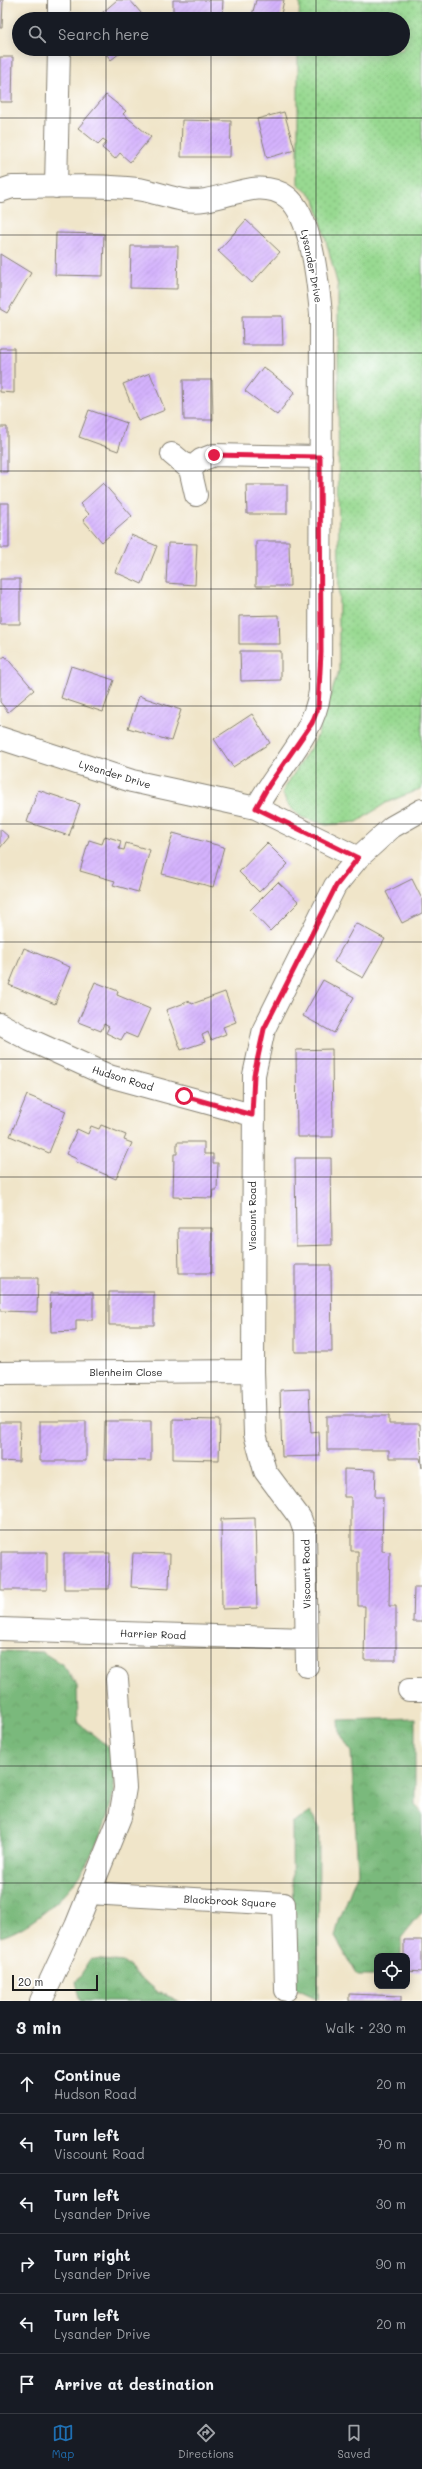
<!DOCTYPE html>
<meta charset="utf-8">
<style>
body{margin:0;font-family:Mali,sans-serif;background:#242831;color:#f1f3f6}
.controls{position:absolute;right:12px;bottom:12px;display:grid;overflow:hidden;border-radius:8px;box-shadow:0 2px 10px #0003}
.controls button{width:36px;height:36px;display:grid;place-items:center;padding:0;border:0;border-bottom:1px solid #363941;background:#171b24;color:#f1f3f6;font:20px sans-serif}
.scale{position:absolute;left:12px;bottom:10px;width:86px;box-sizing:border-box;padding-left:4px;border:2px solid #1c1c1c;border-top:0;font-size:11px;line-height:14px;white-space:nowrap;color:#1c1c1c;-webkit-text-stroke:3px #fff;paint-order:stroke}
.stop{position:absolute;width:12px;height:12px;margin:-9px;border:3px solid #e11d48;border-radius:50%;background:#fff}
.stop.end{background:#e11d48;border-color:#fff;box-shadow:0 1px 4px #0008}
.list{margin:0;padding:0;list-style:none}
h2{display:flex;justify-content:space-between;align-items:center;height:52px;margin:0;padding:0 16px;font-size:17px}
h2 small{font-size:13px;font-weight:400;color:#9ea1a6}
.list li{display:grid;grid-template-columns:26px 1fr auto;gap:12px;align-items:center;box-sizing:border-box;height:60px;padding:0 16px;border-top:1px solid #363941}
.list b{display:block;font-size:15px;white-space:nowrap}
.list p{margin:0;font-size:13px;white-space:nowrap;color:#9ea1a6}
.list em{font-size:13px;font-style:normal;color:#9ea1a6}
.icon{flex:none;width:22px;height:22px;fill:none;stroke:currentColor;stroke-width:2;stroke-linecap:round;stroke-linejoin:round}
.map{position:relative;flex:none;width:422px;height:2001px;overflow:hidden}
.search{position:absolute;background:#171b24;box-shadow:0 2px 10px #0003;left:12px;right:12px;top:12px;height:44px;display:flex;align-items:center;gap:10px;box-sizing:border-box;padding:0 14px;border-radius:22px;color:#9ea1a6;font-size:15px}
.sheet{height:412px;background:#171b24}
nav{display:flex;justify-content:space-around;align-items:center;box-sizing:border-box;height:56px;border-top:1px solid #363941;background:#171b24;font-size:11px;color:#9ea1a6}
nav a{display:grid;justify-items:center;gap:2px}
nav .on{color:#1f6fb2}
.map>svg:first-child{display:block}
</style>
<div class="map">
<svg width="422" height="2001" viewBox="0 0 422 2001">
<defs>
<pattern id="forest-crowns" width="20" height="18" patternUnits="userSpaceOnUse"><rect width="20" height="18" fill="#7ab97b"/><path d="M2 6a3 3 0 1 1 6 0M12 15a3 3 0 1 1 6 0" fill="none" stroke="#699e6a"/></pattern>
<pattern id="park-dots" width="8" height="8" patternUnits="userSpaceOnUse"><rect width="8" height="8" fill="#98d991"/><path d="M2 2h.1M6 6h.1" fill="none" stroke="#82ba7c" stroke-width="1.8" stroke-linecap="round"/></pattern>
<pattern id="building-hatch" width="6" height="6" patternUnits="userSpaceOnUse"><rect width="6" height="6" fill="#d4b2fd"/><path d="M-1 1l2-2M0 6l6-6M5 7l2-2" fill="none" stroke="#b598d8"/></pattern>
</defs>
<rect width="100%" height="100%" fill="#fff"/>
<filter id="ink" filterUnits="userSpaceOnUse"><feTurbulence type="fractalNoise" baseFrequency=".025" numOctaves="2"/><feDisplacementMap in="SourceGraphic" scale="8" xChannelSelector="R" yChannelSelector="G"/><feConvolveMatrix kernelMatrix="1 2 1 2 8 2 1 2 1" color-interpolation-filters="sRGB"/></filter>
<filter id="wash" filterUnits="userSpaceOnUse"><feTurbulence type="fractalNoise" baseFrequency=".012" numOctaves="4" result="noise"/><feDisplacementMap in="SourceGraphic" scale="16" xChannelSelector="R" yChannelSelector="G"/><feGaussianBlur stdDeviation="0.9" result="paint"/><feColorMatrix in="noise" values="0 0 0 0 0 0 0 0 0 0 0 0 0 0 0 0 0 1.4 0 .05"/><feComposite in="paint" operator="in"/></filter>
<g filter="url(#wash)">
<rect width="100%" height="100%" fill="#f0e5c9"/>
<path fill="url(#forest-crowns)" stroke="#4b6a4c" d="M0,1651L42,1652L63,1665L77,1685L78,1723C85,1729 110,1746 112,1753C123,1790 100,1843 80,1874C67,1897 26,1931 0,1937Z
M415,1718V1805L422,1813V1912L401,1938V1956H377V1976H358L335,1937L339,1921L358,1872L351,1752L340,1733L339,1720Z
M311,1812L319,1827L318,1999L293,1987L292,1824Z
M91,1959L123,1962L157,1992L181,2001H81L76,1982Z"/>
<path fill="url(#park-dots)" stroke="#5a7a56" d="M300,0H422V788L386,803L357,822L326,825L301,817L288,805L282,792L316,739L339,670L338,286L315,199L298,184V49H403V19H299Z"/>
<g id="blocks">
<path fill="url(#building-hatch)" d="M0,0H3L2,28H0Z
M117,0H130L146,19H95Z
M173,0H223L222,19H173Z
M256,0H284L280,19H251Z
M102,49H125L111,60Z
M0,57H13L12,102H0Z
M106,95L126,111L123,114L151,137L130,162L120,153L115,159L102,148L107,142L103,139L98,144L78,128Z
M284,112L295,150L267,158L257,119Z
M182,120L231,121L230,157H181Z
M246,220L280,252L252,283L218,251Z
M56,233L104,234L103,276L55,275Z
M131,246H178L177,289L130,288Z
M0,254L31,273L7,313L0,309Z
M242,316H282L283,345H243Z
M0,348H14V393L0,392Z
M263,367L295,392L277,415L245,391Z
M150,373L165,410L138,421L123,384Z
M183,380H212L213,420H184Z
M89,410L127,423L118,451L79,437Z
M0,427H7V472H0Z
M103,483L132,516L102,542L83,520L89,514L80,504Z
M246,485H287V514H247Z
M0,503H9V548H0Z
M131,535L157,546L142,584L115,572Z
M256,541H289L290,586H256Z
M168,543L197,544L195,585L166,583Z
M0,579H20V624H0Z
M279,615L280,644H239V616Z
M240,651H281V680L241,681Z
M5,656L34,690L8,712L0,702V660Z
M71,666L114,680L103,712L61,698Z
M139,696L181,710L171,741L128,728Z
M252,714L270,743L233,767L214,739Z
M38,790L80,804L69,836L27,822Z
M0,829L9,837L0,848Z
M173,833L224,847L213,887L162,874Z
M105,836L121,841L119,849L124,850L126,843L150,850L138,892L113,885L115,881L80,871L89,840L102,844Z
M267,843L288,864L259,892L239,872Z
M412,879L422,899V913L402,923L386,892Z
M278,882L299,902L270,931L250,910Z
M356,923L385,939L363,978L334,962Z
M24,948L70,967L55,1004L9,985Z
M323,980L354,997L334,1033L303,1016Z
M95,982L118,991L117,995L150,1009L137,1038L125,1033L121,1040L106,1033L109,1027L104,1024L101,1031L78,1022Z
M225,992L236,1022L223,1027L226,1034L211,1040L208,1032L202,1035L205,1042L181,1050L166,1010L190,1001L192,1004Z
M332,1049L333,1137H297L296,1050Z
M27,1095L66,1111L49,1153L10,1136Z
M101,1125L126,1135L124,1140L132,1143L116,1179L76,1162L77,1159L66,1154L77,1129L88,1134L91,1126L99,1129Z
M177,1142H204V1154H213V1163H218L217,1190H213L212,1198L173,1197L174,1154H177Z
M295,1158H331L332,1245L296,1246Z
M178,1228H212V1273H179Z
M295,1265H331L332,1352H295Z
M0,1278H38L37,1312L0,1311Z
M109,1292H154V1325H109Z
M50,1293H93V1320H76V1331L51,1332Z
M309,1389L311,1433L319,1432L320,1456L282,1457L280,1390Z
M327,1416H389V1424H420L422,1468L420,1458H389V1450H327Z
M173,1419L220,1420L219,1460L173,1459Z
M40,1421H86V1461H40Z
M105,1421H151V1461L104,1460Z
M0,1422H20L19,1462L0,1461Z
M344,1469L376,1470L375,1497H383L382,1551L390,1552L389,1606H396V1660H364L365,1606H358V1551H351V1497H344Z
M255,1518L257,1608L222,1609L221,1519Z
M1,1552H47V1590H1Z
M64,1553H110L109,1589H64Z
M133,1553L170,1554L169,1589L131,1587Z
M414,1587H422V1622H413Z
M404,1940H422V1972L407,1971V1956H404Z
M349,1994L401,1996V2001H349Z"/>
</g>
</g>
<g filter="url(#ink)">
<use href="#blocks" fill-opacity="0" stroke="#868072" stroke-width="1"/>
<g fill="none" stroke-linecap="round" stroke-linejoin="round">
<g stroke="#868072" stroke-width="24">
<path id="minor" d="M59,19V0
M56,187L59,49
M0,191L12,187C53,187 96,184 137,189C161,192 180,204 205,200C232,196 262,178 287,197C312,216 318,284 321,314L320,691C314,736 277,769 256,808
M172,454L190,469L196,495
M190,469L201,460L214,455L321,457
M0,738L132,781L256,808L358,858
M0,1024L30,1040L109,1076L252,1115
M0,1373L253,1371
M0,1629L306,1639
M307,1666L305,1532L300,1518L265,1471L255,1434L253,1371L254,1075L264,1029L335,886L358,858L392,827L422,810
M409,1690H422
M89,1893L284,1904L286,1990
M41,2001L76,1926L120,1817L125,1788L117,1679"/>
</g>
<use href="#minor" stroke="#fff" stroke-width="22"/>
</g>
</g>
<g fill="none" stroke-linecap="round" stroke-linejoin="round" filter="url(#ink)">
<path stroke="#e11d48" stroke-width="5" d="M184,1096L252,1115L254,1075L264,1029L336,886L358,858L256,808L269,785L312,723L318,708L321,652L320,457L214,455"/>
</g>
<path fill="none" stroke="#1c1c1c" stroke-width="1" stroke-opacity="0.55" d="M106,0V19M211,0V19M316,0V19M106,49V2001M211,49V2001M316,49V2001M0,118H422M0,235H422M0,353H422M0,471H422M0,589H422M0,706H422M0,824H422M0,942H422M0,1059H422M0,1177H422M0,1295H422M0,1412H422M0,1530H422M0,1648H422M0,1766H422M0,1883H422"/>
<g text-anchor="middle" stroke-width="3.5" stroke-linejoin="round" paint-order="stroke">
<g font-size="10" fill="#1c1c1c" stroke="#fff">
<text transform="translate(312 266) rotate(79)" y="4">Lysander Drive</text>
<text transform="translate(115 774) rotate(17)" y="4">Lysander Drive</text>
<text transform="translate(123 1078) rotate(17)" y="4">Hudson Road</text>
<text transform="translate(252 1216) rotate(-90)" y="4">Viscount Road</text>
<text x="126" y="1376">Blenheim Close</text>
<text transform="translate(306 1574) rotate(-91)" y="4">Viscount Road</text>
<text transform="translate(153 1634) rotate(2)" y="4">Harrier Road</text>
<text transform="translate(230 1901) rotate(3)" y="4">Blackbrook Square</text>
</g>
</g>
</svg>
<div class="controls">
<button><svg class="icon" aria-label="locate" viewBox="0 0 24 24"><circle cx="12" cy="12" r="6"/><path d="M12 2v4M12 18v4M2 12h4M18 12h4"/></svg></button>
</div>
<div class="scale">20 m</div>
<div class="stop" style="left:184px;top:1096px"></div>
<div class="stop end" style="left:214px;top:455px"></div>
<div class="search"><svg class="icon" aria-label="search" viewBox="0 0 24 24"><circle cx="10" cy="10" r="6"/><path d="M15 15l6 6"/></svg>Search here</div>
</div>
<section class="sheet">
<h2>3 min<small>Walk · 230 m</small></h2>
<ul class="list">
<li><svg class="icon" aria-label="ahead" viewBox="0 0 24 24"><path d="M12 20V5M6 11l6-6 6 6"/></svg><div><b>Continue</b><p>Hudson Road</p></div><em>20 m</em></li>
<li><svg class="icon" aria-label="left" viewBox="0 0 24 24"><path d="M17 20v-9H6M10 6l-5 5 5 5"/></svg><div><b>Turn left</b><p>Viscount Road</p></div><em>70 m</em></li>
<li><svg class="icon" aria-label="left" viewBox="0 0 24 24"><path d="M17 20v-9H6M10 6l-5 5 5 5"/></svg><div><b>Turn left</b><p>Lysander Drive</p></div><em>30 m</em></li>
<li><svg class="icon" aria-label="right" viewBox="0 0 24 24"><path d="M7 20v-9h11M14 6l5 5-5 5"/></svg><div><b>Turn right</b><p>Lysander Drive</p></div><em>90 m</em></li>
<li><svg class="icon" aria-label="left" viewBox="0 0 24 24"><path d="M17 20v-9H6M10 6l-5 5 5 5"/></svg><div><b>Turn left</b><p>Lysander Drive</p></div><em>20 m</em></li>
<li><svg class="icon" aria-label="arrive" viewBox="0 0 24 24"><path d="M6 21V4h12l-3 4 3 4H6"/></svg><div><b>Arrive at destination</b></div></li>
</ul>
</section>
<nav>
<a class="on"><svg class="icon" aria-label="map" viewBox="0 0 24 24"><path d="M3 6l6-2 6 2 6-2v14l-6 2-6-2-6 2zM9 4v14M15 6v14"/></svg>Map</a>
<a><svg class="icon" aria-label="directions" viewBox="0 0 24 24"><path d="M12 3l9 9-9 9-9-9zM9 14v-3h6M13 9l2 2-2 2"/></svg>Directions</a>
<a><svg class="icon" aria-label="saved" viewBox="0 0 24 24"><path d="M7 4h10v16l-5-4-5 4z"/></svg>Saved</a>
</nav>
